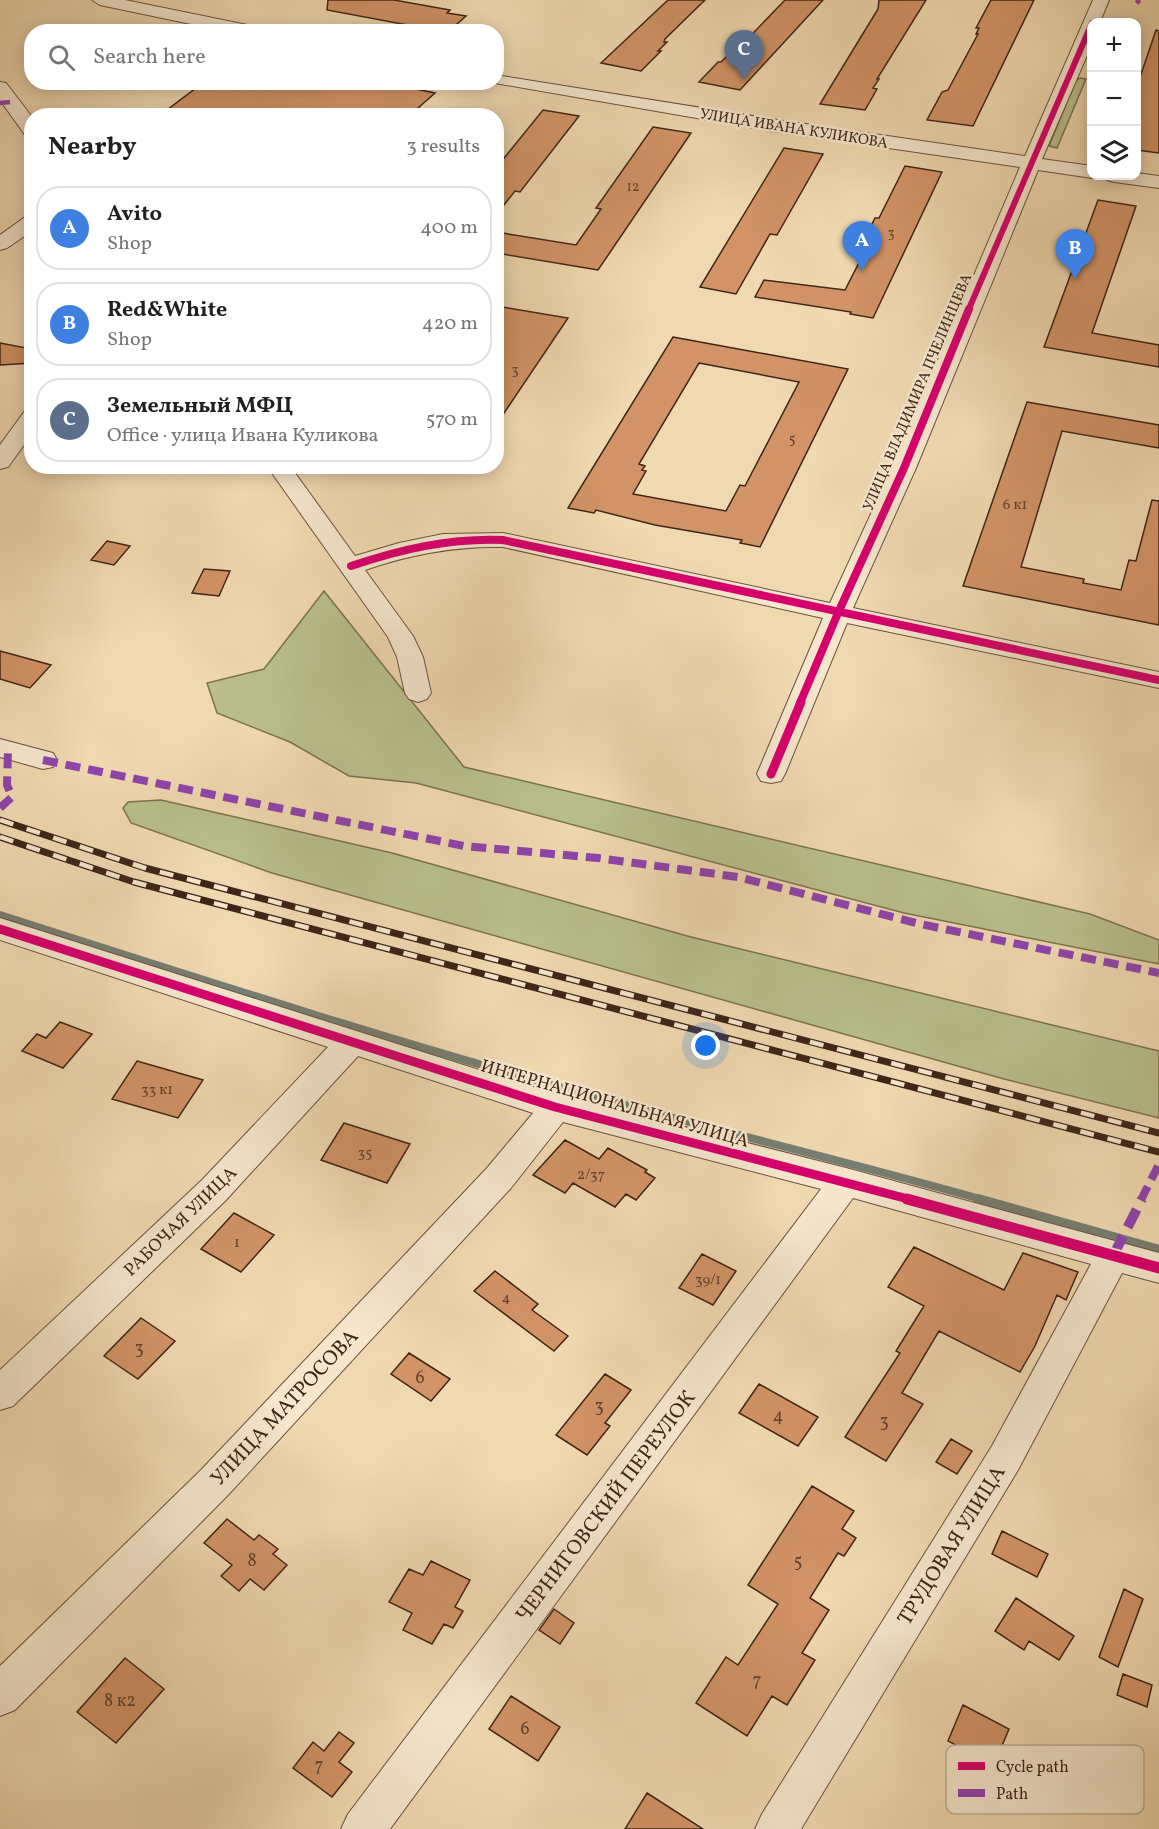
<!DOCTYPE html>
<meta charset="utf-8">
<style>
body{margin:0;font-family:Vollkorn,serif;background:#f6f6f6;color:#202124}
.controls{position:absolute;right:18px;top:18px;display:grid;overflow:hidden;border-radius:12px;box-shadow:0 3px 15px #0003}
.controls button{width:54px;height:54px;display:grid;place-items:center;padding:0;border:0;border-bottom:2px solid #e0e0e0;background:#fff;color:#202124;font:30px sans-serif}
.you{position:absolute;left:706px;top:1046px;width:21px;height:21px;margin:-15px;border:4px solid #fff;border-radius:50%;background:#1a73e8;box-shadow:0 0 0 9px #1a73e833}
.badge{display:grid;place-items:center;width:39px;height:39px;border-radius:50%;background:#8f2418;color:#fff;font-size:20px;font-weight:700}
.pin{position:absolute;translate:-50% -50px;filter:drop-shadow(0 2px 3px #0008)}
.pin::after{content:'';position:absolute;top:32px;width:21px;height:18px;background:inherit;clip-path:polygon(0 0,100% 0,50% 100%)}
.list{margin:0;padding:0;list-style:none}
h2{display:flex;justify-content:space-between;align-items:center;height:78px;margin:0;padding:0 24px;font-size:26px}
h2 small{font-size:20px;font-weight:400;color:#757577}
.list li{display:grid;grid-template-columns:39px 1fr auto;gap:18px;align-items:center;box-sizing:border-box;height:84px;margin:0 12px 12px;padding:0 12px;border:2px solid #e0e0e0;border-radius:24px}
.list b{display:block;font-size:22px;white-space:nowrap}
.list p{margin:0;font-size:20px;white-space:nowrap;color:#757577}
.list em{font-size:20px;font-style:normal;color:#757577}
.icon{flex:none;width:33px;height:33px;fill:none;stroke:currentColor;stroke-width:2;stroke-linecap:round;stroke-linejoin:round}
.map{position:relative;flex:none;width:1159px;height:1829px;overflow:hidden}
.search{position:absolute;background:#fff;box-shadow:0 3px 15px #0003;left:24px;top:24px;width:480px;height:66px;display:flex;align-items:center;gap:15px;box-sizing:border-box;padding:0 21px;border-radius:24px;color:#757577;font-size:22px}
.panel{position:absolute;background:#fff;box-shadow:0 3px 15px #0003;left:24px;top:108px;width:480px;height:366px;border-radius:24px}
.map>svg:first-child{display:block}
</style>
<div class="map">
<svg width="1159" height="1829" viewBox="0 0 1159 1829">
<rect width="100%" height="100%" fill="#f0d8b0"/>
<filter id="stains"><feTurbulence type="fractalNoise" baseFrequency=".00333" numOctaves="4"/><feColorMatrix values="0 0 0 0 .2 0 0 0 0 .09 0 0 0 0 .02 0 0 0 .5 -.17"/></filter>
<radialGradient id="worn" r=".72"><stop offset=".6" stop-color="#630" stop-opacity="0"/><stop offset="1" stop-color="#630" stop-opacity=".3"/></radialGradient>
<path fill="#b8bf8c" stroke="#7c7252" stroke-width="1.5" d="M1080,78L1086,79L1057,148L1049,146L1076,80Z
M324,591L464,767L1090,914L1159,940V964L904,913L416,783L349,776L290,742L217,713L207,683L264,669Z
M161,800L392,853L691,937L1159,1051V1118L1004,1079L272,873L131,823L123,808L128,802Z"/>
<g fill="none" stroke-linecap="round" stroke-linejoin="round">
<path stroke="#767e73" stroke-width="8" d="M0,915C185,974 369,1034 556,1086C698,1126 842,1160 984,1200"/>
<path stroke="#767e73" stroke-width="10" d="M978,1199L1159,1250"/>
</g>
<path fill="#d29366" stroke="#3f2519" stroke-width="1.5" fill-rule="evenodd" d="M328,0H394L450,10L447,13L466,16L448,32H445L327,10Z
M668,0H705L665,39L664,42H667L658,51H661L641,71L601,63Z
M785,0H823L740,90L699,82L718,62H721L729,54L732,55Z
M879,0H926L877,79H879L873,88L877,89L865,110L820,104L878,9Z
M991,0H1034L973,126L927,120L942,92L948,90L978,34H976L979,28H976Z
M1156,30L1159,31V153L1137,150V86Z
M204,82H382L435,93L409,116H256L234,111L233,116H159Z
M543,110L579,116L520,192L515,191L496,215V168Z
M653,127L691,133L598,270L496,253V232L576,245L601,209L596,208Z
M784,148L823,154L777,235L770,234L736,294L700,287Z
M905,166L942,172L873,318L850,314L851,312L755,297L764,280L845,290L864,253L858,252L875,218H879Z
M1098,200L1136,206L1092,333L1159,345V367L1044,347Z
M496,306L568,318L496,425Z
M673,337L848,369L760,547L740,543L742,540L655,525L596,510L594,513L568,508ZM699,363L799,382L745,486L740,485L726,511L633,494L646,471L642,470L645,466L639,464Z
M0,343L32,349V363L0,365Z
M1027,402L1159,425V448L1062,431L1021,567L1084,579L1083,583L1121,590L1129,560L1136,561L1152,500L1159,501V625L963,586Z
M107,541L130,546L114,565L91,560Z
M204,569L230,571L219,596L192,593Z
M0,651L51,665L30,688L0,679Z
M60,1022L92,1034L63,1068L22,1051L37,1034L46,1038Z
M137,1061L203,1080L178,1118L112,1099Z
M344,1123L410,1144L387,1183L321,1160Z
M565,1140L599,1159L608,1148L647,1170L645,1172L655,1178L636,1200L626,1194L615,1207L573,1183L565,1193L533,1175Z
M234,1213L274,1235L241,1272L201,1249Z
M914,1247L1004,1290L1023,1253L1078,1272L1066,1300L1057,1295L1035,1346L1020,1372L939,1331L902,1393L923,1404L886,1461L845,1437L900,1353L896,1351L924,1306L888,1287Z
M702,1254L736,1271L713,1305L679,1288Z
M495,1271L538,1304L532,1310L568,1336L554,1351L474,1291Z
M141,1318L175,1341L138,1379L104,1356Z
M409,1353L450,1379L431,1401L391,1374Z
M605,1374L631,1390L605,1423L610,1426L587,1455L556,1435Z
M759,1384L818,1417L798,1446L739,1413Z
M951,1439L972,1451L957,1474L936,1462Z
M812,1486L854,1511L842,1529L856,1538L844,1556L838,1553L810,1598L829,1610L802,1653L815,1660L787,1705L772,1696L747,1736L696,1703L726,1657L738,1665L778,1604L748,1585Z
M227,1519L254,1540L259,1535L278,1549L273,1554L287,1565L264,1590L250,1579L239,1591L221,1576L232,1565L204,1543Z
M1002,1531L1048,1554L1037,1577L992,1554Z
M431,1561L470,1580L455,1607L463,1611L453,1628L444,1624L432,1644L403,1630L412,1613L389,1602L409,1569L423,1575Z
M1124,1589L1143,1599L1118,1667L1099,1657Z
M1016,1598L1074,1636L1059,1660L1029,1641L1024,1650L995,1631Z
M554,1609L574,1623L560,1644L539,1630Z
M125,1658L164,1689L116,1743L77,1712Z
M1123,1674L1152,1685L1147,1707L1117,1695Z
M511,1696L560,1727L538,1761L489,1729Z
M963,1705L1009,1729L994,1765L948,1741Z
M339,1732L354,1743L339,1762L352,1772L332,1797L293,1768L313,1742L324,1751Z
M647,1793L703,1829H625Z"/>
<g fill="none" stroke-linecap="round" stroke-linejoin="round">
<g stroke="#6b523f" stroke-width="2">
<path id="street" d="M92,0H125L257,27L265,32H229L100,5Z
M1093,0H1109L1100,22H1092V44L1042,159L1092,166V176H1099L1092,178L1038,170L916,468L853,608L1159,672V688L847,623L785,774L781,781L771,783L761,781L757,774L823,618L503,547C454,546 411,554 365,570L413,636L423,657L431,693L427,699L418,702L409,699L405,693L397,657L388,637L267,466H290L355,556L399,543L443,534L503,533L830,603L892,468L1020,167L771,131L489,82H496V75L771,119L1025,156Z
M0,82L6,83L32,117V136L25,135L0,100Z
M1136,173L1159,176V188L1114,182L1107,180L1104,176H1136Z
M32,215V231L7,248L0,250V235L25,217Z
M32,410V434L8,467L0,469V445L24,412Z
M0,739L53,753L57,760L53,767L43,769L0,757Z
M0,918L555,1094L846,1168L1159,1253V1283L1122,1273L1018,1470L801,1829H755L762,1814L992,1446L1091,1264L853,1198L390,1829H341L348,1814L821,1189L563,1122L511,1188L228,1495L15,1710L0,1716V1666L201,1470L487,1168L533,1113L358,1056L226,1200L13,1406L0,1410V1370L202,1180L328,1047L0,940Z"/>
</g>
<use href="#street" fill="#f5e6cc" fill-rule="evenodd"/>
<g stroke="#3f2519" stroke-width="7">
<path id="rail" d="M0,820L145,868L1159,1133
M0,837L134,882L1159,1152"/>
</g>
<use href="#rail" stroke="#f5e6cc" stroke-width="4.5" stroke-dasharray="14" stroke-linecap="butt"/>
<path stroke="#8e44ad" stroke-width="4.5" stroke-dasharray="10 4.5" stroke-linecap="butt" d="M1136,0L1140,3
M0,103L10,102"/>
<path stroke="#8e44ad" stroke-width="8" stroke-dasharray="15 8" stroke-linecap="butt" d="M43,760L464,846L598,858L738,877L920,924L1159,973
M0,808L12,797L7,785L8,751
M1141,1200L1159,1164"/>
<path stroke="#8e44ad" stroke-width="10" stroke-dasharray="20 10" stroke-linecap="butt" d="M1114,1254L1142,1199"/>
<g stroke="#f5e6cc" stroke-width="8">
<path id="cycleway-far3" d="M968,311L1092,23"/>
</g>
<g stroke="#f5e6cc" stroke-width="10">
<path id="cycleway-far2" d="M351,566C402,549 449,538 503,540L1159,680
M800,703L838,613L904,468L969,309"/>
</g>
<g stroke="#f5e6cc" stroke-width="13">
<path id="cycleway-far1" d="M771,774L801,702
M0,929L555,1107L912,1200"/>
</g>
<g stroke="#f5e6cc" stroke-width="15">
<path id="cycleway" d="M907,1199L1159,1268"/>
</g>
<use href="#cycleway-far3" stroke="#d6006c" stroke-width="6"/>
<use href="#cycleway-far2" stroke="#d6006c" stroke-width="8"/>
<use href="#cycleway-far1" stroke="#d6006c" stroke-width="9"/>
<use href="#cycleway" stroke="#d6006c" stroke-width="11"/>
</g>
<g text-anchor="middle" stroke-width="5" stroke-linejoin="round" paint-order="stroke">
<g font-size="14" fill="#64402c">
<text x="633" y="191">12</text>
<text x="891" y="237">3</text>
<text x="515" y="374">3</text>
<text x="792" y="443">5</text>
</g>
<g font-size="15" fill="#3f2519" stroke="#f5e6cc">
<text transform="translate(794 128) rotate(9)" y="5">УЛИЦА ИВАНА КУЛИКОВА</text>
<text transform="translate(917 392) rotate(-67)" y="5">УЛИЦА ВЛАДИМИРА ПЧЕЛИНЦЕВА</text>
</g>
<g font-size="15" fill="#64402c">
<text x="1015" y="509">6 к1</text>
<text x="157" y="1094">33 к1</text>
<text x="365" y="1157">35</text>
<text x="591" y="1179">2/37</text>
<text x="237" y="1247">1</text>
<text x="708" y="1284">39/1</text>
<text x="506" y="1302">4</text>
</g>
<g font-size="18" fill="#3f2519" stroke="#f5e6cc">
<text transform="translate(615 1103) rotate(16)" y="6">ИНТЕРНАЦИОНАЛЬНАЯ УЛИЦА</text>
<text transform="translate(180 1221) rotate(-44)" y="6">РАБОЧАЯ УЛИЦА</text>
</g>
<g font-size="18" fill="#64402c">
<text x="139" y="1354">3</text>
<text x="420" y="1383">6</text>
<text x="599" y="1412">3</text>
<text x="778" y="1421">4</text>
<text x="884" y="1427">3</text>
<text x="252" y="1566">8</text>
<text x="798" y="1567">5</text>
<text x="757" y="1686">7</text>
<text x="120" y="1706">8 к2</text>
<text x="525" y="1734">6</text>
<text x="319" y="1771">7</text>
</g>
<g font-size="21" fill="#3f2519" stroke="#f5e6cc">
<text transform="translate(284 1407) rotate(-47)" y="7">УЛИЦА МАТРОСОВА</text>
<text transform="translate(605 1506) rotate(-53)" y="7">ЧЕРНИГОВСКИЙ ПЕРЕУЛОК</text>
<text transform="translate(951 1545) rotate(-58)" y="7">ТРУДОВАЯ УЛИЦА</text>
</g>
</g>
<rect x="946" y="1745" width="198" height="69" rx="9" fill="#f5e6cc" stroke="#beac96" stroke-width="1.5"/>
<rect x="958" y="1762" width="27" height="8" fill="#d6006c"/>
<rect x="958" y="1789" width="27" height="8" fill="#8e44ad"/>
<g font-size="16" fill="#3f2519">
<text x="996" y="1772">Cycle path</text>
<text x="996" y="1799">Path</text>
</g>
<rect width="100%" height="100%" filter="url(#stains)"/>
<rect width="100%" height="100%" fill="url(#worn)"/>
</svg>
<div class="controls">
<button>+</button>
<button>−</button>
<button><svg class="icon" aria-label="layers" viewBox="0 0 24 24"><path d="M12 4l9 5-9 5-9-5zM3 14l9 5 9-5"/></svg></button>
</div>
<div class="you"></div>
<div class="pin badge" style="left:862px;top:271px;background:#3f7fe0">A</div>
<div class="pin badge" style="left:1075px;top:279px;background:#3f7fe0">B</div>
<div class="pin badge" style="left:744px;top:80px;background:#5c6f8a">C</div>
<div class="search"><svg class="icon" aria-label="search" viewBox="0 0 24 24"><circle cx="10" cy="10" r="6"/><path d="M15 15l6 6"/></svg>Search here</div>
<section class="panel">
<h2>Nearby<small>3 results</small></h2>
<ul class="list">
<li><span class="badge" style="background:#3f7fe0">A</span><div><b>Avito</b><p>Shop</p></div><em>400 m</em></li>
<li><span class="badge" style="background:#3f7fe0">B</span><div><b>Red&amp;White</b><p>Shop</p></div><em>420 m</em></li>
<li><span class="badge" style="background:#5c6f8a">C</span><div><b>Земельный МФЦ</b><p>Office · улица Ивана Куликова</p></div><em>570 m</em></li>
</ul>
</section>
</div>
